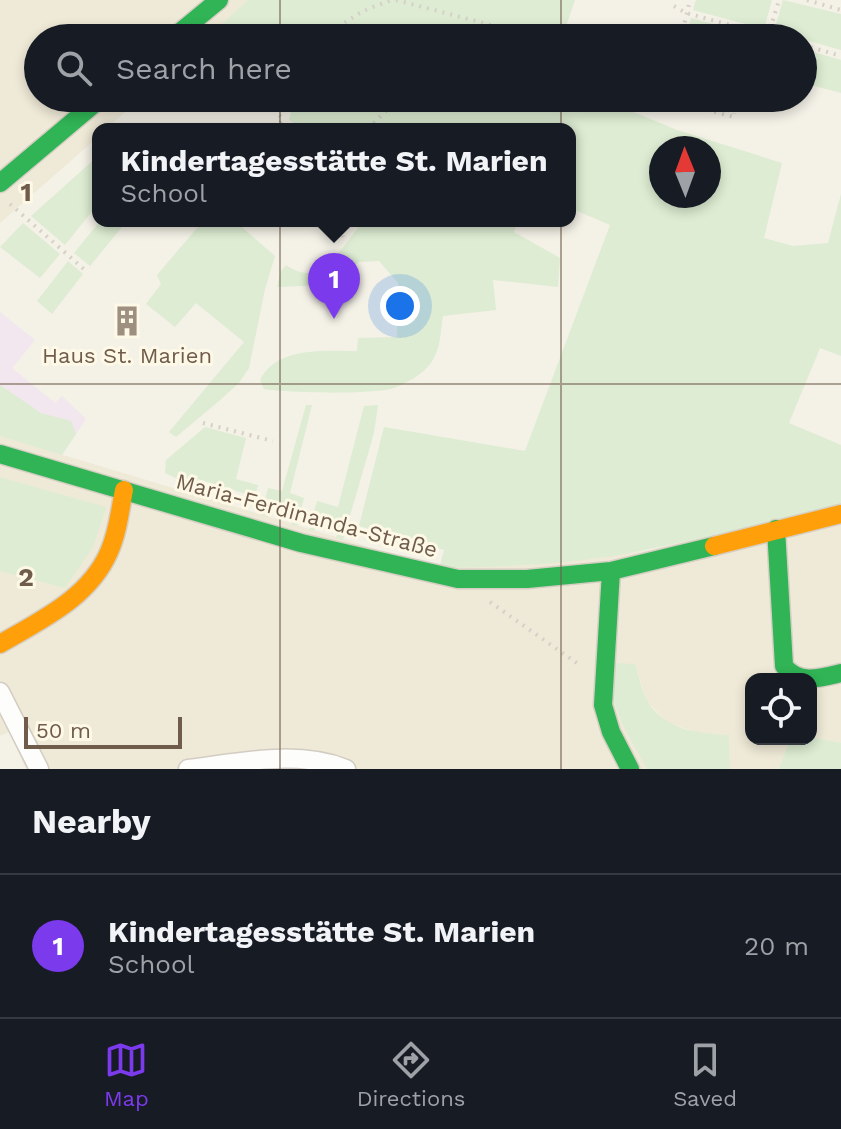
<!DOCTYPE html>
<meta charset="utf-8">
<style>
body{margin:0;font-family:"Work Sans",sans-serif;background:#20242c;color:#f1f3f6}
.controls{position:absolute;right:24px;bottom:24px;display:grid;overflow:hidden;border-radius:16px;box-shadow:0 4px 12px #0003}
.controls button{width:72px;height:72px;display:grid;place-items:center;padding:0;border:0;border-bottom:2px solid #363941;background:#171b24;color:#f1f3f6;font:40px sans-serif}
.compass{position:absolute;left:649px;top:136px;width:72px;height:72px;border-radius:50%;background:#171b24;box-shadow:0 4px 12px #0003;rotate:359deg}
.scale{position:absolute;left:24px;bottom:20px;width:158px;box-sizing:border-box;padding-left:8px;border:4px solid #705c4a;border-top:0;font-size:22px;line-height:28px;white-space:nowrap;color:#705c4a;-webkit-text-stroke:6px #fef8e7;paint-order:stroke}
.you{position:absolute;left:400px;top:306px;width:28px;height:28px;margin:-20px;border:6px solid #fff;border-radius:50%;background:#1a73e8;box-shadow:0 0 0 12px #1a73e833}
.badge{display:grid;place-items:center;width:52px;height:52px;border-radius:50%;background:#7c3aed;color:#fff;font-size:26px;font-weight:700}
.pin{position:absolute;translate:-50% -66px;filter:drop-shadow(0 2px 4px #0008)}
.pin::after{content:'';position:absolute;top:42px;width:28px;height:24px;background:inherit;clip-path:polygon(0 0,100% 0,50% 100%)}
.popup{position:absolute;left:92px;top:123px;width:484px;height:104px;box-sizing:border-box;display:grid;place-content:center;border-radius:16px;background:#171b24;filter:drop-shadow(0 2px 6px #0005);font-size:26px;white-space:nowrap;color:#9ea1a6}
.popup b{font-size:30px;color:#f1f3f6}
.popup::after{content:'';position:absolute;left:50%;top:100%;margin-left:-16px;border:16px solid transparent;border-top-color:#171b24}
.list{margin:0;padding:0;list-style:none}
h2{display:flex;justify-content:space-between;align-items:center;height:104px;margin:0;padding:0 32px;font-size:34px}
h2 small{font-size:26px;font-weight:400;color:#9ea1a6}
.list li{display:grid;grid-template-columns:52px 1fr auto;gap:24px;align-items:center;box-sizing:border-box;height:144px;padding:0 32px;border-top:2px solid #363941}
.list b{display:block;font-size:30px;white-space:nowrap}
.list p{margin:0;font-size:26px;white-space:nowrap;color:#9ea1a6}
.list em{font-size:26px;font-style:normal;color:#9ea1a6}
.icon{flex:none;width:44px;height:44px;fill:none;stroke:currentColor;stroke-width:2;stroke-linecap:round;stroke-linejoin:round}
.map{position:relative;flex:none;width:841px;height:769px;overflow:hidden}
.search{position:absolute;background:#171b24;box-shadow:0 4px 12px #0003;left:24px;right:24px;top:24px;height:88px;display:flex;align-items:center;gap:20px;box-sizing:border-box;padding:0 28px;border-radius:44px;color:#9ea1a6;font-size:30px}
.sheet{height:248px;background:#171b24}
nav{display:flex;justify-content:space-around;align-items:center;box-sizing:border-box;height:112px;border-top:2px solid #363941;background:#171b24;font-size:22px;color:#9ea1a6}
nav a{display:grid;justify-items:center;gap:4px}
nav .on{color:#7c3aed}
.map>svg:first-child{display:block}
</style>
<div class="map">
<svg width="841" height="769" viewBox="0 0 841 769">
<rect width="100%" height="100%" fill="#f4f1e7"/>
<path fill="#efe9d7" d="M0,0H248L207,38H38V98H141L106,129H98V137L0,223Z
M0,436L439,568L528,565L644,551L841,505V743L811,737V679H751V739H790L779,769H730L729,735L701,734L667,722L647,701L635,664L639,753L647,769H26L9,732L0,736V571L65,588L105,507L0,477Z"/>
<path fill="#f2e7ef" d="M0,312L35,340L12,368L55,403L62,396L86,419L62,455L0,436Z"/>
<path fill="#ddecd2" fill-rule="evenodd" d="M248,0H575L562,38H267L289,34L282,28L256,30L243,38H222L214,31Z
M696,0H772L764,29L693,10Z
M783,0L841,14V50L774,31Z
M691,18L763,37L762,38L694,36L686,38Z
M803,49L841,60V93L803,83Z
M271,98H600L677,130L782,163L764,238L793,246L828,243L841,194V356L820,348L789,423L841,445V505C776,520 711,537 645,550C578,564 508,567 439,568L444,550L359,526L384,427L525,451L610,225L570,208V129H301L289,120L291,113ZM661,148H709V196H661Z
M98,156V204L65,245L31,216Z
M100,221H127L90,266L74,253Z
M203,221H235L275,256L265,289L249,368L239,383L219,401L176,437L169,432L244,342L196,303L175,327L146,304L161,284L157,275Z
M349,221H517L514,232L560,258L558,287L493,280L496,310L443,316C440,333 441,350 430,364C422,375 407,383 394,388C370,395 289,393 264,389L260,380C277,346 325,351 357,351L358,338L397,337L398,283L379,261L359,262L326,285L277,287L281,271L286,265C320,289 338,252 358,228Z
M23,223L60,254L40,278L0,247Z
M68,261L83,274L52,314L37,301Z
M0,385L41,413L71,421L76,434L62,455L0,436Z
M306,405H312L290,493L304,498L297,526L292,525L295,510L272,504L268,517L261,515L268,488L282,491Z
M378,405L374,433L343,540L336,538L340,523L318,517L314,531L309,530L317,501L338,507L364,406Z
M205,427L246,438L236,479L258,485L253,504L244,501L246,494L198,479L195,487L165,473L166,460Z
M0,477L106,507L93,547L65,588L0,571Z
M612,663L635,664C639,676 642,691 648,702C666,730 699,734 729,735L730,769H647L622,723L612,697Z
M811,737L841,743V769H779L790,739Z"/>
<g fill="none" stroke-linecap="round" stroke-linejoin="round">
<g stroke="#d3ccc3" stroke-width="21">
<path id="street" d="M0,692L39,769
M188,769C238,763 296,749 346,769"/>
</g>
<g stroke="#d5cec3" stroke-width="21">
<path id="fast" d="M173,38L219,0
M0,183L101,98
M0,454L301,543L458,579H527L611,571L714,546
M776,529L784,666C799,685 820,678 841,673
M611,571L603,705L611,732L630,769"/>
</g>
<g stroke="#d5cec3" stroke-width="21">
<path id="slow" d="M714,546L841,514
M0,644C41,620 89,598 109,552C118,532 120,510 124,490"/>
</g>
<path stroke="#d6d0c9" stroke-width="4" stroke-dasharray="2 6" stroke-linecap="butt" d="M396,0L491,25L553,38
M807,0L841,10
M674,6L686,13L778,38
M768,36L779,0
M251,38C275,29 297,33 321,31C338,30 348,19 362,12C371,7 382,4 391,0
M474,38L491,25
M681,38L690,0
M803,45L841,56
M660,98L734,117V113
M275,129L283,119L275,111
M368,129L399,98
M10,204L86,271
M337,221L343,237
M203,423L273,441
M490,602L581,666"/>
<use href="#street" stroke="#fdfdfb" stroke-width="18"/>
<use href="#fast" stroke="#30b455" stroke-width="18"/>
<use href="#slow" stroke="#ff9f0a" stroke-width="18"/>
</g>
<path fill="none" stroke="#705c4a" stroke-width="2" stroke-opacity="0.55" d="M280,0V38M561,0V38M280,98V769M561,98V769M0,384H841"/>
<defs>
<g id="building-bare" transform="scale(2.4)"><path d="M-4-6H4V6H1V3H-1V6H-4ZM-2.5-4.3h1.7v1.8h-1.7ZM.8-4.3h1.7v1.8H.8ZM-2.5-1h1.7V.8h-1.7ZM.8-1h1.7V.8H.8Z" fill="#9e9081" stroke="#fef8e7" stroke-width="2.5" paint-order="stroke"/></g>
</defs>
<g fill-rule="evenodd">
<use href="#building-bare" x="127" y="321"/>
</g>
<g text-anchor="middle" stroke-width="6" stroke-linejoin="round" paint-order="stroke">
<g font-size="22" fill="#705c4a" stroke="#fef8e7">
<text x="127" y="363">Haus St. Marien</text>
</g>
<g font-size="22" fill="#705c4a" stroke="#fef8e7">
<text transform="translate(307 515) rotate(15)" y="8">Maria-Ferdinanda-Straße</text>
</g>
</g>
<g font-size="26" text-anchor="middle" font-weight="bold" fill="#705c4a" stroke="#fef8e7" stroke-width="6" stroke-linejoin="round" paint-order="stroke">
<text x="26" y="201">1</text>
<text x="26" y="586">2</text>
</g>
</svg>
<div class="controls">
<button><svg class="icon" aria-label="locate" viewBox="0 0 24 24"><circle cx="12" cy="12" r="6"/><path d="M12 2v4M12 18v4M2 12h4M18 12h4"/></svg></button>
</div>
<svg class="compass" viewBox="-18 -18 36 36"><path d="M0-13l5 13h-10z" fill="#e53935"/><path d="M0 13l5-13h-10z" fill="#9ea1a6"/></svg>
<div class="scale">50 m</div>
<div class="you"></div>
<div class="pin badge" style="left:334px;top:319px">1</div>
<div class="popup"><b>Kindertagesstätte St. Marien</b>School</div>
<div class="search"><svg class="icon" aria-label="search" viewBox="0 0 24 24"><circle cx="10" cy="10" r="6"/><path d="M15 15l6 6"/></svg>Search here</div>
</div>
<section class="sheet">
<h2>Nearby<small></small></h2>
<ul class="list">
<li><span class="badge">1</span><div><b>Kindertagesstätte St. Marien</b><p>School</p></div><em>20 m</em></li>
</ul>
</section>
<nav>
<a class="on"><svg class="icon" aria-label="map" viewBox="0 0 24 24"><path d="M3 6l6-2 6 2 6-2v14l-6 2-6-2-6 2zM9 4v14M15 6v14"/></svg>Map</a>
<a><svg class="icon" aria-label="directions" viewBox="0 0 24 24"><path d="M12 3l9 9-9 9-9-9zM9 14v-3h6M13 9l2 2-2 2"/></svg>Directions</a>
<a><svg class="icon" aria-label="saved" viewBox="0 0 24 24"><path d="M7 4h10v16l-5-4-5 4z"/></svg>Saved</a>
</nav>
